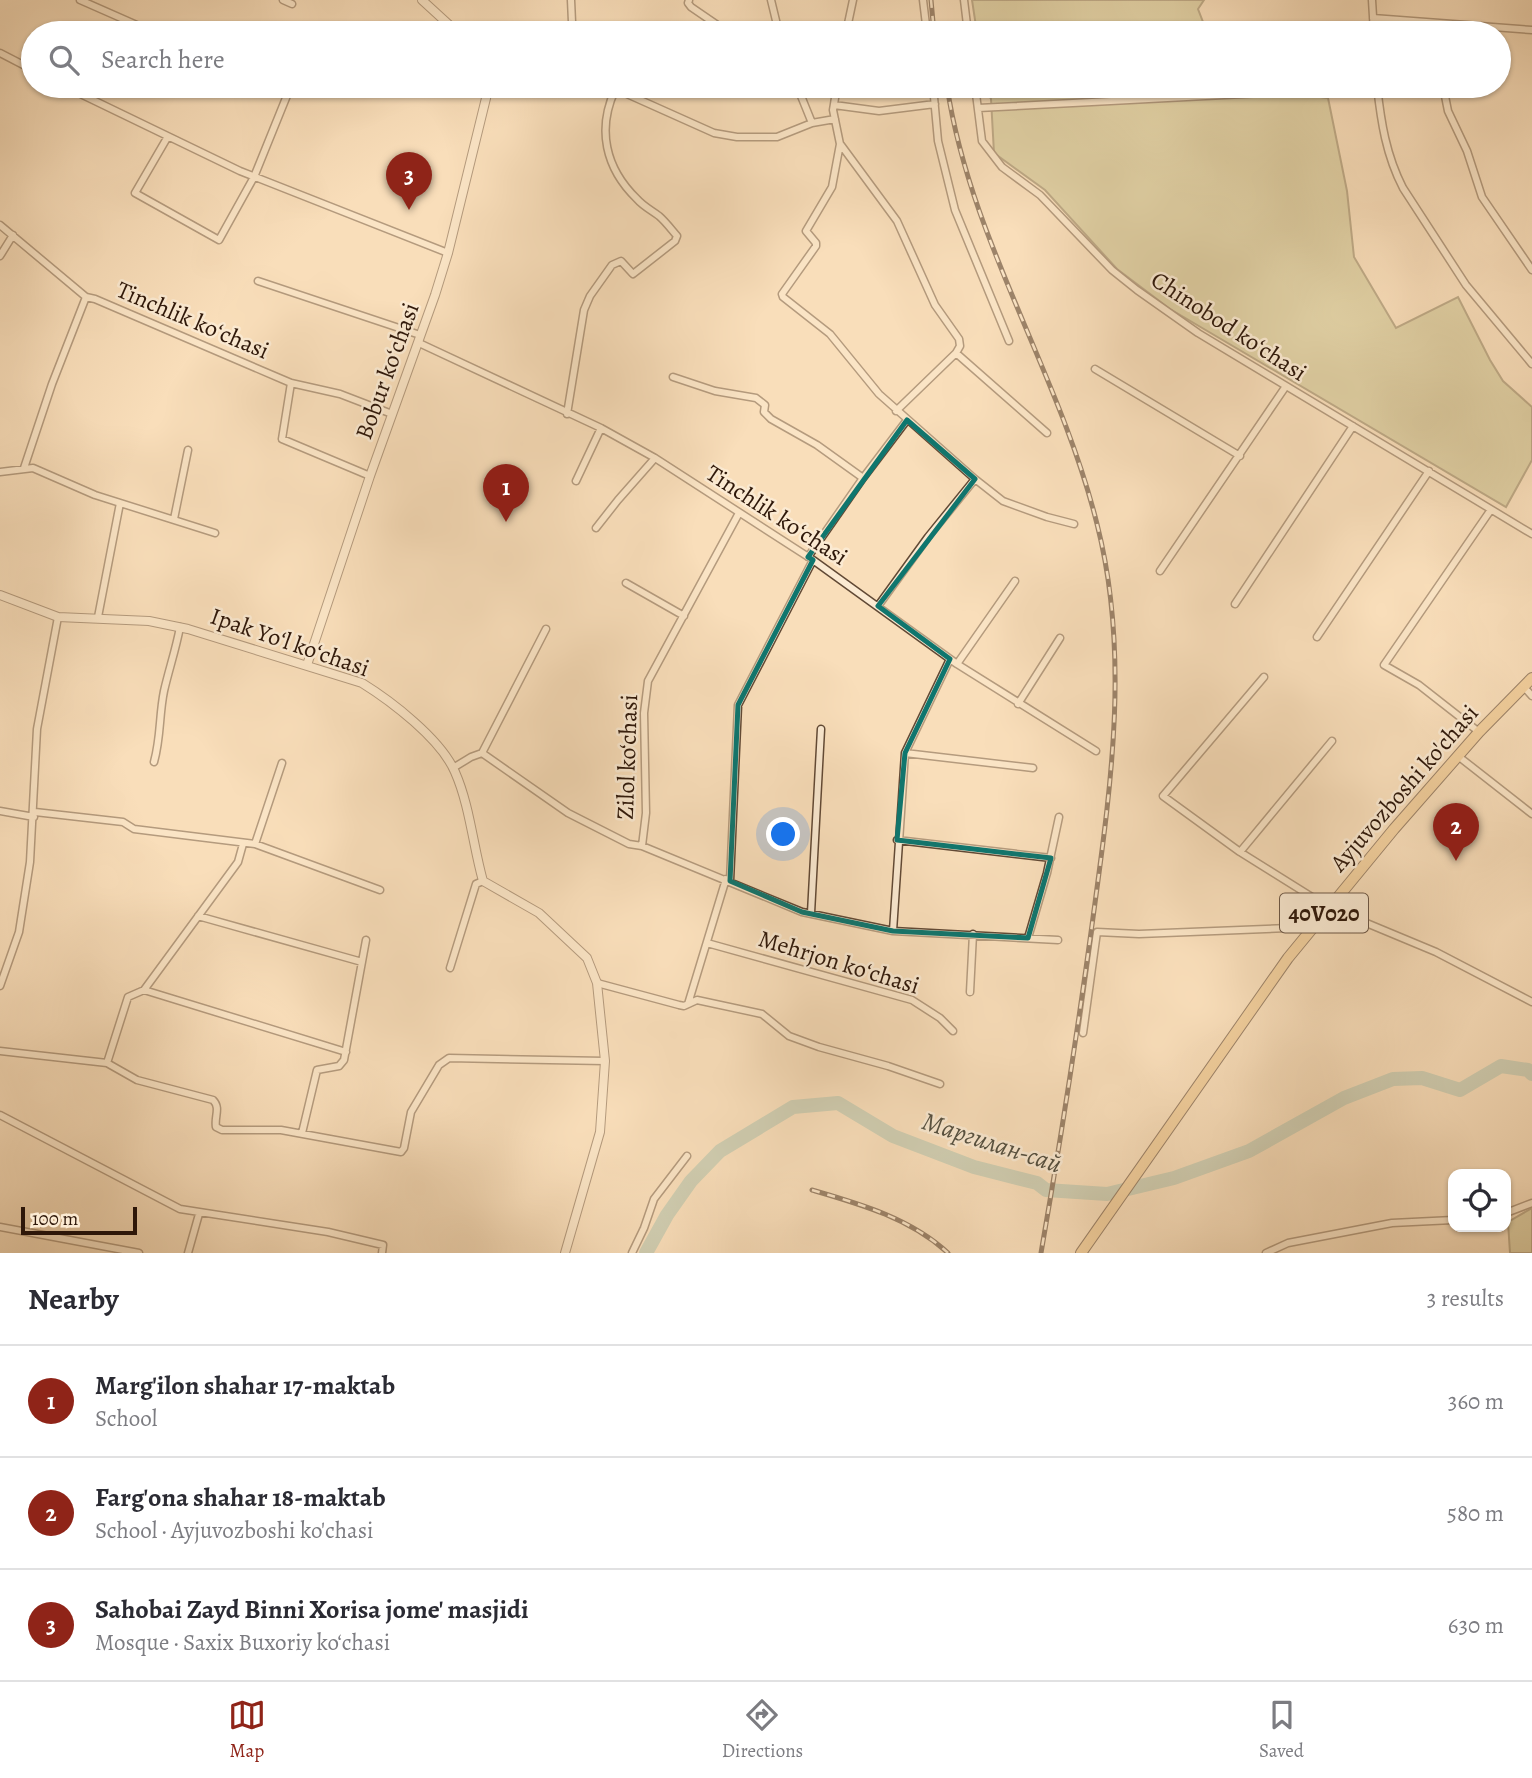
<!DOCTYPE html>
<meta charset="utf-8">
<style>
body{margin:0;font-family:Alegreya,serif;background:#f2f2f3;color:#2b2b33}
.controls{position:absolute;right:21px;bottom:21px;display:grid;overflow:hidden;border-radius:14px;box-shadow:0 2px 5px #0004}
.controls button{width:63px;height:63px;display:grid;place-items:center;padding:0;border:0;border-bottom:2px solid #e1e1e2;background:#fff;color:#2b2b33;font:35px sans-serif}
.scale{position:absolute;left:21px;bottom:18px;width:116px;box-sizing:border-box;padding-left:7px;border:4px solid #2e1709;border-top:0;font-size:19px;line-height:24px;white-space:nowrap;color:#2e1709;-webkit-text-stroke:5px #fbead2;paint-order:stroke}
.you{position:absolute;left:784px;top:835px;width:24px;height:24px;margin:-18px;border:5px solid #fff;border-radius:50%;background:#1a73e8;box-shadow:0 0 0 10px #1a73e833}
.badge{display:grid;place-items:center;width:46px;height:46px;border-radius:50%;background:#8f2418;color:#fff;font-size:23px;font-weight:700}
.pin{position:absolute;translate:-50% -58px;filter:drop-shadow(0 2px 4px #0008)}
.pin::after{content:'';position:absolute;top:37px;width:24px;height:21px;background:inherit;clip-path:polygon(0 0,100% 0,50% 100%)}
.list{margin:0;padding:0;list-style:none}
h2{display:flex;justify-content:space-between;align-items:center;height:91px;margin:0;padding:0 28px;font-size:30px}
h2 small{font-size:23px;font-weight:400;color:#7c7c81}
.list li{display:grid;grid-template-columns:46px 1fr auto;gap:21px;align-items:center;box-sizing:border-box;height:112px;padding:0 28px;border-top:2px solid #e1e1e2}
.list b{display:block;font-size:26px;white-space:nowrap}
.list p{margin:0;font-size:23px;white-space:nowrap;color:#7c7c81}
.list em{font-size:23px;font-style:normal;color:#7c7c81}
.icon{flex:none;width:38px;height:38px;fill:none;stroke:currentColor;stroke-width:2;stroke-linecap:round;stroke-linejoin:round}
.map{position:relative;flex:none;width:1532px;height:1253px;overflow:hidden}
.search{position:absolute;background:#fff;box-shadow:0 2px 5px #0004;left:21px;right:21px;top:21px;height:77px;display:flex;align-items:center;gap:18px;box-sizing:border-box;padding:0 24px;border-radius:38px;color:#7c7c81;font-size:26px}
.sheet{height:427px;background:#fff}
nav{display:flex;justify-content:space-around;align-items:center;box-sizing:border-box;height:98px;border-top:2px solid #e1e1e2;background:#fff;font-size:19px;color:#7c7c81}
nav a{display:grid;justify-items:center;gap:4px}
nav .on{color:#8f2418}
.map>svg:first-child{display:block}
</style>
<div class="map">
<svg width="1532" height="1253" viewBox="0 0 1532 1253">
<rect width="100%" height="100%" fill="#f9deba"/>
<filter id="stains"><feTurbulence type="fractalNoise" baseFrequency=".00286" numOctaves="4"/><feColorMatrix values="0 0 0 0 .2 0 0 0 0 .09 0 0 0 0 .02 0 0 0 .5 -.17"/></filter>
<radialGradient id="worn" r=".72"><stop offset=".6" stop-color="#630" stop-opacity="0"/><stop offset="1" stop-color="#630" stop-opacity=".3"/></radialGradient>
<path fill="#c3c08c" stroke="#786c4a" stroke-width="2" d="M972,0H1204L1198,9L1205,27L1230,33H977Z
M985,86H1290L1289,93L1328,98L1347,191L1354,257L1396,328L1458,297L1490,360L1503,381L1532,407V460L1506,507L1170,309L1117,269L1045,190L994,153L991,99Z
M1532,1208V1253H1510L1508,1222Z"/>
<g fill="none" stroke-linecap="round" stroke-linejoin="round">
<path stroke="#9fbdaa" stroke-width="14" d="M646,1253L667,1215L691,1181L720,1151L793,1107L838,1103L893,1136L974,1167L1037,1183L1046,1190L1107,1194L1174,1178L1249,1151L1344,1098L1393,1079L1422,1078L1460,1090L1501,1066L1528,1070L1532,1074"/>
<g stroke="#614935" stroke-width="9">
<path id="minor" d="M80,0L155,33
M283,0L292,4
M689,0L688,3L691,7L729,33
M771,0L779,33
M923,0L927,33
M964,0L968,33
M1372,0L1374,33
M1373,18L1532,30
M569,33L572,22L571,0
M846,33L853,0
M0,53L33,70
M64,86L240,171L448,253
M609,86L714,133L737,137H777L812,123L835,119
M797,86L812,123
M837,86L833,110L840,144L832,187L806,231L816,243V246L782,294L783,297L830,334L879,394L975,479L1003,501L1047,517L1074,524
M933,86L938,141L955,210L1009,341
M975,86L982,141L1002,167L1040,195L1112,270L1137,290L1198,333L1532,534
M1377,86C1381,122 1386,155 1403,188L1466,285L1532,364
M1443,86L1448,111L1467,151L1482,197L1532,270
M834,105L879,111L935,104
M978,108L1377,87
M167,138L135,193L219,240L254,177L288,93L272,86
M841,145L897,221L935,305L959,339L960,346L956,353L896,411
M0,225L86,297L95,299L291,383L340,394L392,414
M0,256L13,235
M258,281L420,335
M419,343L601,428L655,458L813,560L957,664L1096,751
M956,353L1047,433
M1095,369L1240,456
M673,377L715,391L756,398L765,405L764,412L771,419L817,445L863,478
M291,383L282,439L370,476
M567,414L584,310L590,296L612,265L621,261L633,274L675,241L677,236C671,229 665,221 659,216C651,210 643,206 637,199C605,168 597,129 615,90
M24,468L52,384L86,297
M0,472L33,468L95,495L215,533
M576,481L601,428
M739,513L648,681L644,713L646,813L642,846L802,912L893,931L1058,940
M174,519L188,450
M596,528L618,500L655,458
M808,557L863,478L907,420
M1160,571L1286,386
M626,583L684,616
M1235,604L1353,426
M878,606L928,537L975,479
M98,617L120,503
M1317,637L1429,471
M957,664L1015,581
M1264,677L1163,796L1240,852L1328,907L1436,952L1532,1002
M1523,686L1532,696
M1018,704L1060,638
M1479,732L1419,685L1384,665L1490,511
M482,753L546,629
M905,753L1033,768
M1458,756L1532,814
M154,762C161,737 159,715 164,691C169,669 176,649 180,627
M453,768L471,757L482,753L568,813L629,844L642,846
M0,811L34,817
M35,812L123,822L134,829L255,844L380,890
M897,840L1051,858
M255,844L282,763
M1240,852L1332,741
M730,881L738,705L813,560
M811,913L821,729
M198,916L362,962
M893,931L905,753L950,659
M1028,938L1047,873L1059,817
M707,943L912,1000L940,1018L953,1031
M450,968L476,884L483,881
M597,983L679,1005L684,1006L697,1000L762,1014L789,1036L819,1047L888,1066L940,1084
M0,986L19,932L30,862L37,729L58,617
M144,990L346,1052
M970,992L973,934
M688,1004L726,879
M1083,1033L1097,932L1139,934L1313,927
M0,1051L107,1063L137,1080L213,1100C221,1108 214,1117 216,1127L222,1130H281L401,1152L404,1148L411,1112L439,1065L449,1058L605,1061
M107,1063L128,997L144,990L238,862L243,844
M0,1115L180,1209L328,1232L383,1245L382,1253
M302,1133L317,1070L339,1066L344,1060L366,940
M1506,1213L1532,1203
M0,1227L139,1253
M188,1253L199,1214
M632,1253L644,1228L654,1199L687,1156
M1266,1253L1288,1243L1392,1223L1453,1220"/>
</g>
<g stroke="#614935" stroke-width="10">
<path id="tertiary" d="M422,0L458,33
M0,595L58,617L149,621L188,629L362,683C391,701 441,739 455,772C470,806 473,846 483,881L539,913L587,958L597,983L605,1061L600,1132L565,1253
M307,665L370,476L435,295L448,253L489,86"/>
</g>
<g stroke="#2e1709" stroke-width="12">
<path id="primary" d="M1081,1253L1288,958L1394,829L1479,732L1532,678"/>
</g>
<use href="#minor" stroke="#fbead2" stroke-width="6"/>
<use href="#tertiary" stroke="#fbead2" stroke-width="8"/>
<use href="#primary" stroke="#ecbf7d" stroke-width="10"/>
<g stroke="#2e1709" stroke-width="5">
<path id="rail" d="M931,0L934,33
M947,86C970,240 1060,374 1097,524C1131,657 1110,792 1092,925C1077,1035 1060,1144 1041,1253
M812,1190C860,1204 910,1218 948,1253"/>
</g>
<use href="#rail" stroke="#fbead2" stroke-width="2.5" stroke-dasharray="8" stroke-linecap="butt"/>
</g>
<path d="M0 0H1532V1253H0ZM907,420L975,479L878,606L950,659L905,753L897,840L1051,858L1028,938L893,931L802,912L730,881L738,705L813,560L808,557Z" fill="#f9deba" fill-opacity=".55" fill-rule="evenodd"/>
<path fill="none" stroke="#0f766e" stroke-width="5" stroke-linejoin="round" d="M907,420L975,479L878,606L950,659L905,753L897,840L1051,858L1028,938L893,931L802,912L730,881L738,705L813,560L808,557Z"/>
<g text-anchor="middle" stroke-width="5" stroke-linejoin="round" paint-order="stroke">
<rect fill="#fbead2" stroke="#6c5645" stroke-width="2" x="1280" y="893.5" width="88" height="39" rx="5"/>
<g font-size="23" font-weight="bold" fill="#2e1709">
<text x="1324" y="921">40V020</text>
</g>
<g font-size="24" fill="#2e1709" stroke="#fbead2">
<text transform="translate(193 320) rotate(23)" y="8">Tinchlik koʻchasi</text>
<text transform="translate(1229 326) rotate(33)" y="8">Chinobod koʻchasi</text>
<text transform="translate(387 371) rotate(-70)" y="8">Bobur koʻchasi</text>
<text transform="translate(777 515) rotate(33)" y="8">Tinchlik koʻchasi</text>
<text transform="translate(290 642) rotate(19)" y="8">Ipak Yoʻl koʻchasi</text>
<text transform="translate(627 757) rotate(-88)" y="8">Zilol ko‘chasi</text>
<text transform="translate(1404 788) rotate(-49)" y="8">Ayjuvozboshi ko'chasi</text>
<text transform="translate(839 962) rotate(17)" y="8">Mehrjon koʻchasi</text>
</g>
<g font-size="26" font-style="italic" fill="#565141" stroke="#fbead2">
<text transform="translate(992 1142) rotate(18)" y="9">Маргилан-сай</text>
</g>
</g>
<rect width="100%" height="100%" filter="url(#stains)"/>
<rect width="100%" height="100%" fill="url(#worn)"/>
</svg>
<div class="controls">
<button><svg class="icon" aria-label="locate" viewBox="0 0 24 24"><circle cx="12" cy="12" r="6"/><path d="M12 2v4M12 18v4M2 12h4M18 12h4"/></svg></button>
</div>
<div class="scale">100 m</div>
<div class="you"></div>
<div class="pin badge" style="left:506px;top:522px">1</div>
<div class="pin badge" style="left:1456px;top:861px">2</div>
<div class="pin badge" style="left:409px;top:210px">3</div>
<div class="search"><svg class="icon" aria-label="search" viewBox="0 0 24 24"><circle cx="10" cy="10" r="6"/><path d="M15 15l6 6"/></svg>Search here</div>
</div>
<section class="sheet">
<h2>Nearby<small>3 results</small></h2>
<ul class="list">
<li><span class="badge">1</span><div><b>Marg'ilon shahar 17-maktab</b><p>School</p></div><em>360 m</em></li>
<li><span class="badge">2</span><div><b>Farg'ona shahar 18-maktab</b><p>School · Ayjuvozboshi ko'chasi</p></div><em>580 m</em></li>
<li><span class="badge">3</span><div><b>Sahobai Zayd Binni Xorisa jome' masjidi</b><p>Mosque · Saxix Buxoriy ko‘chasi</p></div><em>630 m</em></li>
</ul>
</section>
<nav>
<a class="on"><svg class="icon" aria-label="map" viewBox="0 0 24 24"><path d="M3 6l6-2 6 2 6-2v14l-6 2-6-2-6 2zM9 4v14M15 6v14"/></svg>Map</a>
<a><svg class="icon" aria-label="directions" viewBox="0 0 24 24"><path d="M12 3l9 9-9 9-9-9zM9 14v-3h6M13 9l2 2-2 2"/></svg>Directions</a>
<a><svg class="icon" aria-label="saved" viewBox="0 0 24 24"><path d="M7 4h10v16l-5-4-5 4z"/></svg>Saved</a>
</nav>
